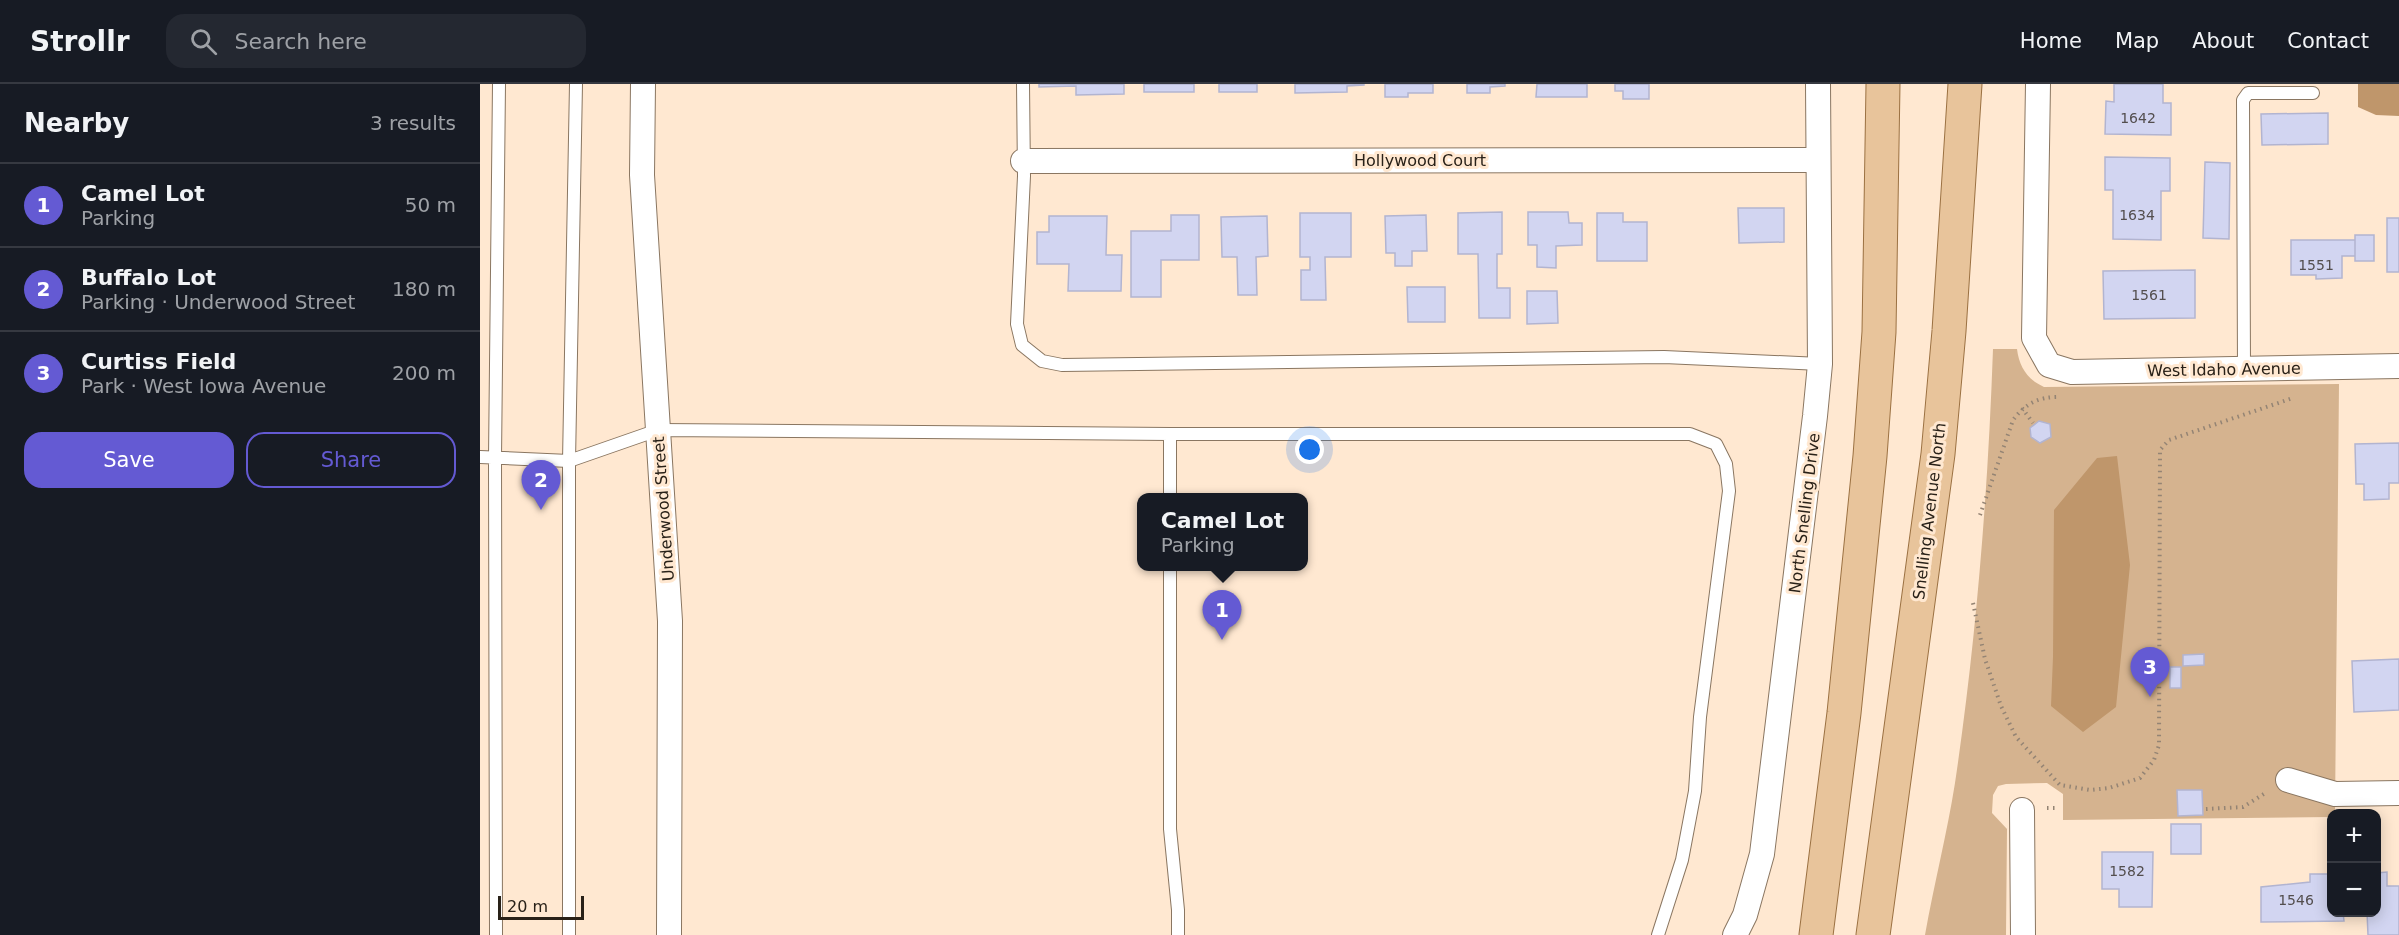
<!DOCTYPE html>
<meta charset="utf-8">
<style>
body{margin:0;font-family:"DejaVu Sans",sans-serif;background:#242831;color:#f1f3f6}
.controls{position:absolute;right:18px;bottom:18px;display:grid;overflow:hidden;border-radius:12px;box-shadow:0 3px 15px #0003}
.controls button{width:54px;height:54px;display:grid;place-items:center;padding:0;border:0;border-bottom:2px solid #363941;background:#171b24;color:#f1f3f6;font:30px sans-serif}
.scale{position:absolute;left:18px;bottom:15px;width:86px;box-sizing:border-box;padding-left:6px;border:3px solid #292118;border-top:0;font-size:16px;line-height:21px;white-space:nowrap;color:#292118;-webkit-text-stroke:4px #ffe8d1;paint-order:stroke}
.you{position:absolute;left:830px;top:366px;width:21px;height:21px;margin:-15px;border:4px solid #fff;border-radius:50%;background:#1a73e8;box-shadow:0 0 0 9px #1a73e833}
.badge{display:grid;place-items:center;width:39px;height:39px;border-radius:50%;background:#645ad3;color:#fff;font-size:20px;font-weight:700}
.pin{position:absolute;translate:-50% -50px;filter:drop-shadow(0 2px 3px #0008)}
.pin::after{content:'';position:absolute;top:32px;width:21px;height:18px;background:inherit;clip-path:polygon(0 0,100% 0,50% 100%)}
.popup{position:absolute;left:657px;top:409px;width:171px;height:78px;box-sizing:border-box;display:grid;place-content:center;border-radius:12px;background:#171b24;filter:drop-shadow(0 2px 4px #0005);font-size:20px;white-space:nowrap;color:#9ea1a6}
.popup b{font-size:22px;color:#f1f3f6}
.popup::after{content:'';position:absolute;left:50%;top:100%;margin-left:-12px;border:12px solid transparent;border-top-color:#171b24}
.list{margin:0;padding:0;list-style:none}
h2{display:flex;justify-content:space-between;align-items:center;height:78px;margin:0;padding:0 24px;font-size:26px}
h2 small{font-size:20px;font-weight:400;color:#9ea1a6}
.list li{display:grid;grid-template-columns:39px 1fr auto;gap:18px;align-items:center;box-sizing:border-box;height:84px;padding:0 24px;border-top:2px solid #363941}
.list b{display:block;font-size:22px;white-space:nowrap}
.list p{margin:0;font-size:20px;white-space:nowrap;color:#9ea1a6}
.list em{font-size:20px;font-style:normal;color:#9ea1a6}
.actions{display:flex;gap:12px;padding:18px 24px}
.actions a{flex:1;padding:14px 0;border:2px solid #645ad3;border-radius:18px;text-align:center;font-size:21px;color:#645ad3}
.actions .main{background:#645ad3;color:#fff}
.icon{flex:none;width:33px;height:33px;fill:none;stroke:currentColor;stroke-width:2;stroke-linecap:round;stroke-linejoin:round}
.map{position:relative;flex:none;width:1919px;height:851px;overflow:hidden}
header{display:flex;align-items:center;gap:36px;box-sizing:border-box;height:84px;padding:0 30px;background:#171b24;border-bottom:2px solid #363941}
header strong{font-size:28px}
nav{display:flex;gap:33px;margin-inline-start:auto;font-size:21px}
.search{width:420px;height:54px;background:#242831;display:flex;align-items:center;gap:15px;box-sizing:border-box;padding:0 21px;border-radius:18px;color:#9ea1a6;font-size:22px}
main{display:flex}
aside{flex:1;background:#171b24}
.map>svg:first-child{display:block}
</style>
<header>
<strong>Strollr</strong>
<div class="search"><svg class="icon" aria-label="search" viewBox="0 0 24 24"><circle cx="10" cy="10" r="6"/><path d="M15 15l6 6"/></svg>Search here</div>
<nav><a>Home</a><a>Map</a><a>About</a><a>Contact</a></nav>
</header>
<main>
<aside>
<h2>Nearby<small>3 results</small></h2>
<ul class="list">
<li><span class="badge">1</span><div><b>Camel Lot</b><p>Parking</p></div><em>50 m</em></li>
<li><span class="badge">2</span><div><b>Buffalo Lot</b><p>Parking · Underwood Street</p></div><em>180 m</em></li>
<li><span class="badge">3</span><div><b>Curtiss Field</b><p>Park · West Iowa Avenue</p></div><em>200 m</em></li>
</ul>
<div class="actions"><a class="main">Save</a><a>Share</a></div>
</aside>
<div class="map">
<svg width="1919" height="851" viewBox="0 0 1919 851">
<rect width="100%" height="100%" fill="#ffe8d1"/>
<path fill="#d5b38f" d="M1513,265H1537C1539,283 1548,296 1564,303L1859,300L1855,729L1852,730L1851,733L1583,736V710L1567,699L1526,700L1518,702L1513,711L1512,729L1527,745L1526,851H1445C1454,800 1467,750 1475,699C1496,558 1508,409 1513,265Z"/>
<path fill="#bf966b" d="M1878,0H1919V32L1896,31L1878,23Z
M1637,372L1650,481L1636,623L1603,648L1571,622L1573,573L1574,426L1617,374Z"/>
<path fill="#d2d5f1" stroke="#b2b4d0" stroke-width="1.5" d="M559,0H644V10L596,11V2L559,3Z
M664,0H714V8H664Z
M739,0H777V8H739Z
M815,0H884V1L867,2V8L815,9Z
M905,0H953V9H928V13H905Z
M987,0H1025V2L1010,3V9H987Z
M1057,0H1107V13H1056Z
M1135,0H1169V15H1143V7H1135Z
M1634,0H1683V19H1691V51L1625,50L1626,17L1634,18Z
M1848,29V60L1782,61L1781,30Z
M1625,73L1690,74V107H1681V156L1633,155V106H1625Z
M1725,78L1750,79L1749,155L1723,154Z
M1258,124H1304V158L1259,159Z
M1022,128V170H1017V204H1030V234H999L998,170H978V129Z
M1048,128H1088L1089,139H1102V161L1076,162V184L1057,183V161H1048Z
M820,129H871V173H845L846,216H821V186H830V173H820Z
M1117,129H1143V138H1167V177H1117Z
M691,131H719V176H681V213H651V147H691Z
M946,131L947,167H932V182H915V169H906L905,132Z
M569,132H627L626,171H642L641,207H588L589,180H557V148H569Z
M787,132L788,172L776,173L777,211H758L757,173H742L741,133Z
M1907,134H1919V188H1907Z
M1875,151H1894V177H1875Z
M1811,156H1875V172H1862V194L1836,195V191H1811Z
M1715,186V234L1624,235L1623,187Z
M927,203H965V238H928Z
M1047,207H1077L1078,239L1047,240Z
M1559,337L1570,340L1571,353L1560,359L1551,353L1550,344Z
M1919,359V399H1909V415L1884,416V400H1876L1875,360Z
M1724,570V581L1703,582V571Z
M1919,575V626L1874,628L1872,577Z
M1690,583H1701V604H1690Z
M1697,706H1722L1723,731L1698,732Z
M1691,740H1721V770H1691Z
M1622,768H1673L1672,823H1639V805H1622Z
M1907,788V802H1919V851H1888L1887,828H1896V789Z
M1830,790H1852V828H1863L1864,837L1781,838V803L1830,798Z"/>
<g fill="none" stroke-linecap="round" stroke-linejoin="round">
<g stroke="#8a7661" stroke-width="14">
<path id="lane" d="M543,0L544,92L537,240L542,261L562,277L582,281L1184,273L1340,280
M1764,285L1763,16L1768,9H1833
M690,350V414
M0,373L89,377L178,346L690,350H1210L1236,360L1246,380L1249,407L1220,633L1215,707L1202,776L1178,851
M690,482V745L698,826V851
M16,851L15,374L19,0
M89,851V377L96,0"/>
</g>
<g stroke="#8a7661" stroke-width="26">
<path id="street" d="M163,0L162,91L190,537L189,851
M1558,0L1554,254L1569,281L1592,288L1919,282
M543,77L1338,76
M1808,696L1855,710L1919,709
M1542,726L1543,851
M1255,851L1265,831L1282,770L1335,332L1340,280L1338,0"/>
</g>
<g stroke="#9b7142" stroke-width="35">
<path id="primary" d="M1336,851L1364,629L1390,372L1399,248L1403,0
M1393,851L1458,370L1469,247L1485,0"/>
</g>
<path stroke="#948474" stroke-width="4" stroke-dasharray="1.5 4.5" stroke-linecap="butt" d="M1542,324L1553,339
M1500,431L1533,336C1545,320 1558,313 1578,313
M1493,519L1505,575L1521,622L1536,653L1580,701L1610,706L1629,704L1660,694L1674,676L1679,661L1680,366L1689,356L1813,314
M1567,724H1578
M1726,725L1763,723L1787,708"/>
<use href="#lane" stroke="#fff" stroke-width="12"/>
<use href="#street" stroke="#fff" stroke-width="24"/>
<use href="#primary" stroke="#e8c49b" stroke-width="33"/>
</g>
<g text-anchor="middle" stroke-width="6" stroke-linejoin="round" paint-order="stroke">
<g font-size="14" fill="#534e4e">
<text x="1658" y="39">1642</text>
<text x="1657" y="136">1634</text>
<text x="1836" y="186">1551</text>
<text x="1669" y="216">1561</text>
<text x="1647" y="792">1582</text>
<text x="1816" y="821">1546</text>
</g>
<g font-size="16" fill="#292118" stroke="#ffe8d1">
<text x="940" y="82">Hollywood Court</text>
<text transform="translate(1744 285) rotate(-1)" y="6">West Idaho Avenue</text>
<text transform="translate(183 425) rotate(-94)" y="6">Underwood Street</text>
<text transform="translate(1449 427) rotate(-83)" y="6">Snelling Avenue North</text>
<text transform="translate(1324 429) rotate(-83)" y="6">North Snelling Drive</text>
</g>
</g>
</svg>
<div class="controls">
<button>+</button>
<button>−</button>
</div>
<div class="scale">20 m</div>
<div class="you"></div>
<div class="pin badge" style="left:742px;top:556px">1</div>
<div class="popup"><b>Camel Lot</b>Parking</div>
<div class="pin badge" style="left:61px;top:426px">2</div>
<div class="pin badge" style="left:1670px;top:613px">3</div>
</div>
</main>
